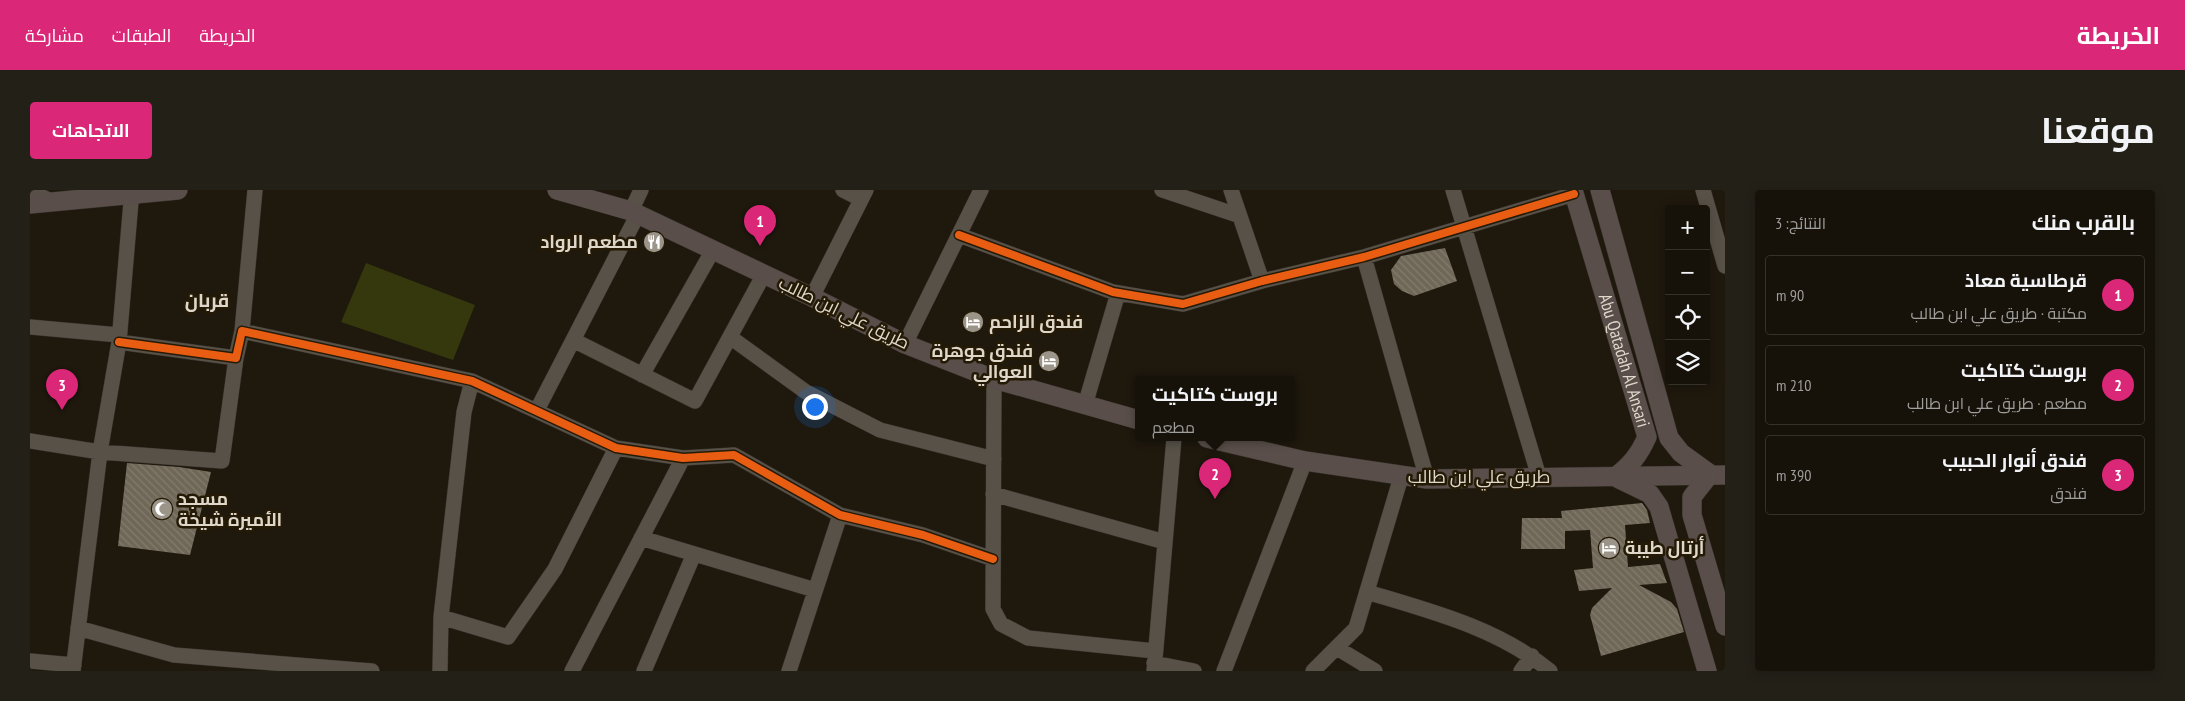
<!DOCTYPE html>
<html lang="ar">
<meta charset="utf-8">
<style>
body{margin:0;font-family:"PT Sans Narrow",Cairo,sans-serif;background:#232018;color:#f1f3f6;direction:rtl}
.controls{position:absolute;right:15px;top:15px;display:grid;overflow:hidden;border-radius:5px;box-shadow:0 2px 12px #0003}
.controls button{width:45px;height:45px;display:grid;place-items:center;padding:0;border:0;border-bottom:1px solid #35322b;background:#16120a;color:#f1f3f6;font:25px sans-serif}
.you{position:absolute;left:784px;top:216px;width:18px;height:18px;margin:-12px;border:4px solid #fff;border-radius:50%;background:#1a73e8;box-shadow:0 0 0 8px #1a73e833}
.badge{display:grid;place-items:center;width:32px;height:32px;border-radius:50%;background:#db2777;color:#fff;font-size:16px;font-weight:700}
.pin{position:absolute;translate:-50% -41px;filter:drop-shadow(0 1px 2px #0008)}
.pin::after{content:'';position:absolute;top:26px;width:18px;height:15px;background:inherit;clip-path:polygon(0 0,100% 0,50% 100%)}
.popup{position:absolute;left:1105px;top:186px;width:160px;height:65px;box-sizing:border-box;display:grid;place-content:center;border-radius:5px;background:#16120a;filter:drop-shadow(0 1px 4px #0005);font-size:16px;white-space:nowrap;color:#9e9e9c}
.popup b{font-size:19px;color:#f1f3f6}
.popup::after{content:'';position:absolute;left:50%;top:100%;margin-left:-10px;border:10px solid transparent;border-top-color:#16120a}
.list{margin:0;padding:0;list-style:none}
h2{display:flex;justify-content:space-between;align-items:center;height:65px;margin:0;padding:0 20px;font-size:21px}
h2 small{font-size:16px;font-weight:400;color:#9e9e9c}
.list li{display:grid;grid-template-columns:32px 1fr auto;gap:15px;align-items:center;box-sizing:border-box;height:80px;margin:0 10px 10px;padding:0 10px;border:1px solid #35322b;border-radius:5px}
.list b{display:block;font-size:19px;white-space:nowrap}
.list p{margin:0;font-size:16px;white-space:nowrap;color:#9e9e9c}
.list em{font-size:16px;font-style:normal;color:#9e9e9c}
.icon{flex:none;width:28px;height:28px;fill:none;stroke:currentColor;stroke-width:2;stroke-linecap:round;stroke-linejoin:round}
.map{position:relative;flex:none;width:1695px;height:481px;overflow:hidden;direction:ltr;border-radius:5px}
header{display:flex;align-items:center;gap:30px;box-sizing:border-box;height:70px;padding:0 25px;background:#db2777;color:#fff}
header strong{font-size:24px}
nav{display:flex;gap:28px;margin-inline-start:auto;font-size:18px}
.intro{display:flex;align-items:center;justify-content:space-between;box-sizing:border-box;height:120px;padding:0 30px}
h1{margin:0;font-size:35px}
.button{padding:12px 22px;border-radius:5px;background:#db2777;color:#fff;font-size:18px;font-weight:700}
main{display:flex;gap:30px;padding:0 30px}
aside{flex:1;background:#16120a;border-radius:5px;box-shadow:0 2px 12px #0003}
.map>svg:first-child{display:block}
</style>
<header>
<strong>الخريطة</strong>
<nav><a>الخريطة</a><a>الطبقات</a><a>مشاركة</a></nav>
</header>
<div class="intro"><h1>موقعنا</h1><a class="button">الاتجاهات</a></div>
<main>
<aside>
<h2>بالقرب منك<small>النتائج: 3</small></h2>
<ul class="list">
<li><span class="badge">1</span><div><b>قرطاسية معاذ</b><p>مكتبة · طريق علي ابن طالب</p></div><em>90 m</em></li>
<li><span class="badge">2</span><div><b>بروست كتاكيت</b><p>مطعم · طريق علي ابن طالب</p></div><em>210 m</em></li>
<li><span class="badge">3</span><div><b>فندق أنوار الحبيب</b><p>فندق</p></div><em>390 m</em></li>
</ul>
</aside>
<div class="map">
<svg width="1695" height="481" viewBox="0 0 1695 481">
<defs>
<pattern id="building-back-hatch" width="6" height="6" patternUnits="userSpaceOnUse" patternTransform="scale(1.25)"><rect width="6" height="6" fill="#6f6757"/><path d="M-1 5l2 2M0 0l6 6M5-1l2 2" fill="none" stroke="#837c6e"/></pattern>
</defs>
<rect width="100%" height="100%" fill="#1e180d"/>
<path fill="#34380c" d="M336,73L445,115L423,170L311,132Z"/>
<path fill="url(#building-back-hatch)" d="M1415,58L1427,91L1384,106L1372,101L1364,94L1361,80L1371,66Z
M97,273L149,277L181,282L160,365L88,356Z
M1612,313L1617,320L1620,333L1595,335L1598,377L1630,374L1637,393L1609,395L1641,412L1647,419L1654,442L1571,466L1560,425L1562,418L1582,398L1549,401L1544,380L1563,378L1560,340L1535,341V359H1491L1492,328H1532L1531,321Z"/>
<g fill="none" stroke-linecap="round" stroke-linejoin="round">
<g stroke="#37322c" stroke-width="16">
<path id="minor" d="M813,0L831,9
M1132,0L1210,26
M1201,0L1232,91
M1423,0L1509,287
M1673,0L1695,76
M0,1L23,12
M601,21L611,0
M929,45L1083,102L1153,114L1232,91L1334,67L1544,4
M1334,67L1397,289
M782,107L836,0
M0,137L89,145
M212,141L225,0
M700,147L776,202L850,240L964,269
M543,150L665,211L734,84
M89,152L206,168L212,141L442,191L586,258L653,268L704,265L810,325L893,345L963,369
M875,154L951,0
M612,185L683,60
M964,189L963,419L971,434L998,448L1125,461
M1055,215L1088,103
M507,220L608,24
M0,251L70,262L192,271L206,168
M963,304L1135,352
M611,348L785,400
M1337,402C1400,421 1468,438 1520,481
M411,427L478,447L525,379L586,258
M48,438L144,465L342,481
M1307,458L1345,481
M0,471L44,475
M1124,473L1164,481
M43,481L70,262L89,152L102,0
M410,481L411,427L434,222L442,191
M542,481L653,268
M614,481L664,364
M759,481L810,325
M1124,481L1144,248
M1194,481L1275,271
M1283,481L1326,438L1371,287
M1491,481L1502,466"/>
</g>
<g stroke="#37322c" stroke-width="20">
<g id="major">
<path d="M527,0L601,21L782,107L875,154L964,189L1109,230"/>
<path id="s1" d="M1543,0L1617,247C1609,265 1600,276 1585,287"/>
<path d="M1570,0L1639,248L1651,263L1680,284"/>
<path d="M0,14L148,0"/>
<path d="M1177,248L1275,271L1397,289L1695,285"/>
<path d="M1680,284L1662,307V325L1695,436"/>
<path d="M1589,289L1620,304L1629,317L1677,481"/>
</g>
</g>
<use href="#minor" stroke="#575148" stroke-width="15"/>
<use href="#major" stroke="#594e49" stroke-width="19"/>
<g stroke="#251a06" stroke-width="11">
<path id="cycleway" d="M929,45L1083,102L1153,114L1232,91L1334,67L1544,4
M89,152L206,168L212,141L442,191L586,258L653,268L704,265L810,325L893,345L963,369"/>
</g>
<use href="#cycleway" stroke="#e95d12" stroke-width="8"/>
</g>
<defs>
<g id="restaurant-disc" transform="scale(1.125)"><circle r="9.5" fill="#9b9488" stroke="#251a06"/><path d="M-5-6h1v4h1v-4h1v4h1v-4h1v5L-1.5 .5V6h-2V.5L-5-1ZM5-6V6H3V1.5H1.5Q1.5-4 5-6Z" fill="#fff"/></g>
<g id="hotel-disc" transform="scale(1.125)"><circle r="9.5" fill="#9b9488" stroke="#251a06"/><path d="M-6-4.5h1.5V1H6V5H4.5V3h-9V5H-6ZM-4 0a1.8 1.8 0 1 1 3.6 0ZM.5 0V-2.5h3Q6-2.5 6 0Z" fill="#fff"/></g>
<g id="mosque-disc" transform="scale(1.125)"><circle r="9.5" fill="#9b9488" stroke="#251a06"/><path d="M3.5-4.9A6 6 0 1 0 3.5 4.9A5 5 0 1 1 3.5-4.9Z" fill="#fff"/></g>
</defs>
<g fill-rule="evenodd">
<use href="#restaurant-disc" x="624" y="52"/>
<use href="#hotel-disc" x="943" y="132"/>
<use href="#hotel-disc" x="1019" y="171"/>
<use href="#mosque-disc" x="132" y="319"/>
<use href="#hotel-disc" x="1579" y="358"/>
</g>
<g text-anchor="middle" stroke-width="5" stroke-linejoin="round" paint-order="stroke">
<g font-size="18" font-weight="bold" fill="#ded7ca" stroke="#251a06" text-anchor="start">
<text x="608" y="58" text-anchor="end">مطعم الرواد</text>
<text x="959" y="138">فندق الزاحم</text>
<text x="1003" y="167" text-anchor="end">فندق جوهرة<tspan x="1003" dy="21">العوالي</tspan></text>
<text x="148" y="315">مسجد<tspan x="148" dy="21">الأميرة شيخة</tspan></text>
<text x="1595" y="364">أرتال طيبة</text>
</g>
<g font-size="18" fill="#ded7ca" stroke="#251a06">
<text transform="translate(814 123) rotate(26)" y="6">طريق علي ابن طالب</text>
<text dy="6" stroke="none"><textPath href="#s1" startOffset="178">Abu Qatadah Al Ansari</textPath></text>
<text x="1449" y="293">طريق علي ابن طالب</text>
</g>
<g font-size="19" font-weight="bold" fill="#ded7ca" stroke="#251a06">
<text x="177" y="117">قربان</text>
</g>
</g>
</svg>
<div class="controls">
<button>+</button>
<button>−</button>
<button><svg class="icon" aria-label="locate" viewBox="0 0 24 24"><circle cx="12" cy="12" r="6"/><path d="M12 2v4M12 18v4M2 12h4M18 12h4"/></svg></button>
<button><svg class="icon" aria-label="layers" viewBox="0 0 24 24"><path d="M12 4l9 5-9 5-9-5zM3 14l9 5 9-5"/></svg></button>
</div>
<div class="you"></div>
<div class="pin badge" style="left:730px;top:56px">1</div>
<div class="pin badge" style="left:1185px;top:309px">2</div>
<div class="popup"><b>بروست كتاكيت</b>مطعم</div>
<div class="pin badge" style="left:32px;top:220px">3</div>
</div>
</main>
